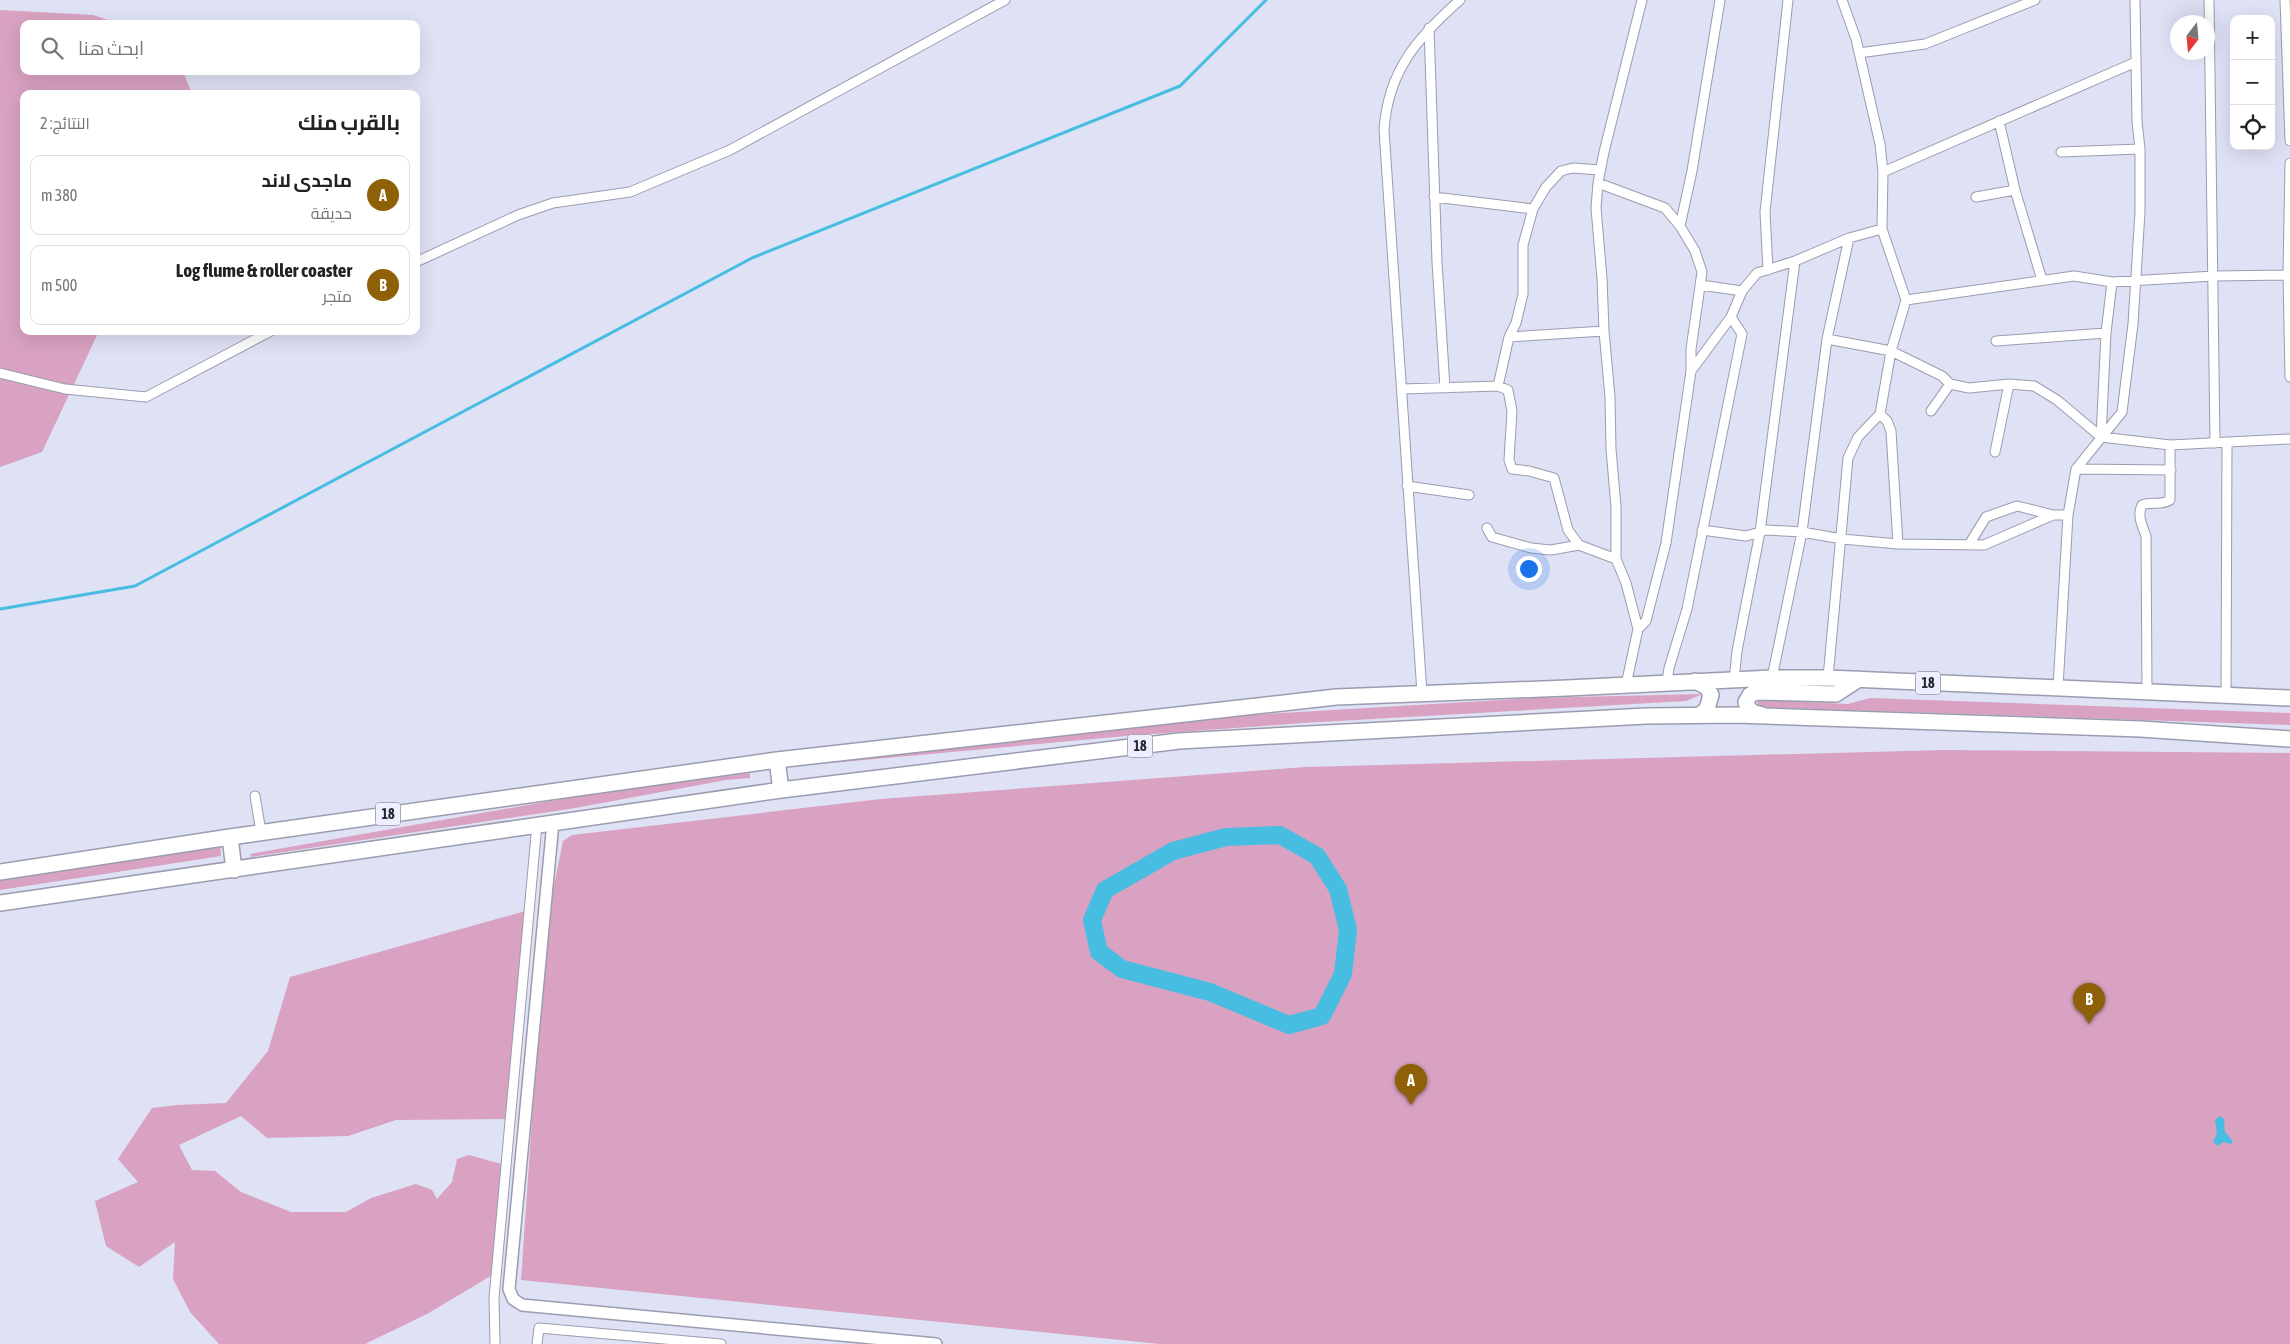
<!DOCTYPE html>
<html lang="ar">
<meta charset="utf-8">
<style>
body{margin:0;font-family:"Asap Condensed",Cairo,sans-serif;background:#f6f6f6;color:#222;direction:rtl}
.controls{position:absolute;right:15px;top:15px;display:grid;overflow:hidden;border-radius:10px;box-shadow:0 5px 20px #0002}
.controls button{width:45px;height:45px;display:grid;place-items:center;padding:0;border:0;border-bottom:1px solid #e0e0e0;background:#fff;color:#222;font:25px sans-serif}
.compass{position:absolute;left:2170px;top:15px;width:45px;height:45px;border-radius:50%;background:#fff;box-shadow:0 5px 20px #0002;rotate:196deg}
.you{position:absolute;left:1528px;top:568px;width:18px;height:18px;margin:-12px;border:4px solid #fff;border-radius:50%;background:#1a73e8;box-shadow:0 0 0 8px #1a73e833}
.badge{display:grid;place-items:center;width:32px;height:32px;border-radius:50%;background:#8e6008;color:#fff;font-size:16px;font-weight:700}
.pin{position:absolute;translate:-50% -41px;filter:drop-shadow(0 1px 2px #0008)}
.pin::after{content:'';position:absolute;top:26px;width:18px;height:15px;background:inherit;clip-path:polygon(0 0,100% 0,50% 100%)}
.list{margin:0;padding:0;list-style:none}
h2{display:flex;justify-content:space-between;align-items:center;height:65px;margin:0;padding:0 20px;font-size:21px}
h2 small{font-size:16px;font-weight:400;color:#767676}
.list li{display:grid;grid-template-columns:32px 1fr auto;gap:15px;align-items:center;box-sizing:border-box;height:80px;margin:0 10px 10px;padding:0 10px;border:1px solid #e0e0e0;border-radius:10px}
.list b{display:block;font-size:19px;white-space:nowrap}
.list p{margin:0;font-size:16px;white-space:nowrap;color:#767676}
.list em{font-size:16px;font-style:normal;color:#767676}
.icon{flex:none;width:28px;height:28px;fill:none;stroke:currentColor;stroke-width:2;stroke-linecap:round;stroke-linejoin:round}
.map{position:relative;flex:none;width:2290px;height:1344px;overflow:hidden;direction:ltr}
.search{position:absolute;background:#fff;box-shadow:0 5px 20px #0002;left:20px;top:20px;width:400px;height:55px;display:flex;align-items:center;gap:12px;box-sizing:border-box;padding:0 18px;border-radius:10px;color:#767676;font-size:19px}
.panel{position:absolute;background:#fff;box-shadow:0 5px 20px #0002;left:20px;top:90px;width:400px;height:245px;border-radius:10px;direction:rtl}
.map>svg:first-child{display:block}
</style>
<div class="map">
<svg width="2290" height="1344" viewBox="0 0 2290 1344">
<rect width="100%" height="100%" fill="#dfe1f5"/>
<path fill="#d9a2c2" d="M0,10L93,15L120,24H24V71H183L192,94H24V331H99L42,452L0,467Z
M1703,694L1686,701L1303,723L1126,736L809,765L955,739L1099,724L1534,698Z
M1870,698L2290,713V725L1759,707L1757,702L1762,700L1848,704Z
M1943,750L2290,753V1344H1160L521,1280L545,930L563,841L572,835L881,799L1305,767Z
M750,773V778L726,780L575,808L251,857L250,854L601,792Z
M220,843L221,856L0,890V881Z
M529,910L507,1119L396,1120L348,1136L267,1138L241,1116L179,1145L192,1170L215,1171L241,1192L291,1212H346L371,1198L416,1184L432,1190L437,1199L452,1182L457,1159L469,1155L505,1165L494,1274L427,1314L365,1344H219L190,1312L173,1279L175,1242L139,1267L106,1246L95,1201L138,1182L118,1159L152,1108L177,1105L226,1103L268,1051L290,977Z"/>
<path fill="#46bde1" d="M2220,1116L2224,1119L2225,1132L2233,1141L2231,1144L2223,1142L2218,1146L2213,1142L2217,1133L2215,1120Z"/>
<g fill="none" stroke-linecap="round" stroke-linejoin="round">
<path stroke="#46bde1" stroke-width="3" d="M0,609L135,586L752,258L1180,86L1266,0"/>
<path stroke="#46bde1" stroke-width="18" d="M1280,835L1317,856L1338,889L1348,930L1343,974L1322,1016L1289,1025L1210,992L1122,969L1099,952L1092,920L1105,890L1173,851L1226,837Z"/>
<g stroke="#9a9caf" stroke-width="11">
<path id="minor" d="M1842,0L1856,39L1880,144L1883,172L1882,229L1906,300L1891,351L1880,414L1887,421L1891,431L1898,544L1984,545L2053,515H2068
M2209,0L2215,443
M2285,0L2290,141
M1429,28L1437,262L1445,388
M1859,53L1925,44L2035,0
M1999,121L2015,190L2042,280
M2061,152L2140,149
M2290,163L2288,275L2290,377
M1883,172L2136,62
M1598,183L1665,208L1680,226L1695,251L1702,272L1691,349V371
M1434,197L1533,209
M1976,197L2015,190
M1680,226L1692,171L1720,0
M416,262L518,215L553,203L630,192L730,150L1005,0
M1768,270L1765,212L1788,0
M1701,285L1742,291
M1906,300L2074,276L2112,282L2214,276L2290,275
M1509,337L1604,331
M1827,339L1891,351L1942,376L1950,384
M1996,341L2106,333
M0,373L65,389L146,397L271,331
M1402,389L1498,386
M1931,411L1950,384L1969,388L2009,384L2034,386L2057,400L2101,437L2170,445L2290,439
M2101,437L2106,333L2112,282
M1995,452L2009,384
M2076,469L2171,470
M1407,486L1469,495
M1487,528L1492,537L1531,548L1551,550L1579,545L1616,559
M1702,530L1746,536L1767,530L1802,532L1842,539L1898,544
M1970,543L1986,517L2017,506L2053,515
M1579,545L1568,530L1554,478L1529,471L1512,469L1509,460L1512,411L1508,390L1498,386L1509,337L1516,323L1523,294V245L1533,209L1546,187L1561,171L1573,168L1600,170
M1638,629L1626,583L1616,559V507L1611,449L1610,397L1604,331L1602,278L1596,208L1598,183L1604,152L1642,0
M1772,678L1802,532L1827,339L1849,238
M1828,678L1848,458L1858,437L1880,414
M1734,680L1737,651L1760,532L1795,261
M1667,682L1669,668L1687,609L1742,334L1731,317
M1626,685L1638,629L1646,621L1666,543L1691,371L1731,317L1742,291L1757,273L1795,261L1849,238L1882,229
M2058,687L2068,515L2076,469L2122,412L2133,324L2140,212V149L2137,121L2135,0
M2147,690L2146,536C2142,525 2137,516 2142,505C2151,501 2162,506 2170,500V445
M1422,693L1384,130C1388,71 1417,38 1460,0
M2226,694L2227,442
M255,796L261,832
M495,1344L494,1298L537,824
M537,1344L539,1328L721,1344"/>
</g>
<g stroke="#9a9caf" stroke-width="14">
<path id="tertiary" d="M553,822L509,1289L513,1299L522,1305L936,1344"/>
</g>
<g stroke="#9a9caf" stroke-width="18">
<path id="trunk" d="M1695,681L1707,687L1711,695L1707,709L1700,715
M1763,715C1754,713 1748,712 1746,702L1750,695L1756,692L1836,694L1859,679
M777,760L781,790
M230,837L234,870
M0,872L230,837L777,760L1336,697L1567,688L1772,678H1828L2290,698
M0,903L781,790L1179,741L1646,716L1737,715L2141,729L2290,739"/>
</g>
<use href="#minor" stroke="#fff" stroke-width="9"/>
<use href="#tertiary" stroke="#fff" stroke-width="11"/>
<use href="#trunk" stroke="#fff" stroke-width="15"/>
</g>
<g text-anchor="middle" stroke-width="4" stroke-linejoin="round" paint-order="stroke">
<g fill="#edeeff" stroke="#63636e" stroke-width="1">
<rect x="1915.5" y="671.5" width="25" height="23" rx="4"/>
<rect x="1127.5" y="734.5" width="25" height="23" rx="4"/>
<rect x="375.5" y="802.5" width="25" height="23" rx="4"/>
</g>
<g font-size="14" font-weight="bold" fill="#282830">
<text x="1928" y="688">18</text>
<text x="1140" y="751">18</text>
<text x="388" y="819">18</text>
</g>
</g>
</svg>
<div class="controls">
<button>+</button>
<button>−</button>
<button><svg class="icon" aria-label="locate" viewBox="0 0 24 24"><circle cx="12" cy="12" r="6"/><path d="M12 2v4M12 18v4M2 12h4M18 12h4"/></svg></button>
</div>
<svg class="compass" viewBox="-18 -18 36 36"><path d="M0-13l5 13h-10z" fill="#e53935"/><path d="M0 13l5-13h-10z" fill="#767676"/></svg>
<div class="you"></div>
<div class="pin badge" style="left:1411px;top:1105px">A</div>
<div class="pin badge" style="left:2089px;top:1024px">B</div>
<div class="search"><svg class="icon" aria-label="search" viewBox="0 0 24 24"><circle cx="10" cy="10" r="6"/><path d="M15 15l6 6"/></svg>ابحث هنا</div>
<section class="panel">
<h2>بالقرب منك<small>النتائج: 2</small></h2>
<ul class="list">
<li><span class="badge">A</span><div><b>ماجدی لاند</b><p>حديقة</p></div><em>380 m</em></li>
<li><span class="badge">B</span><div><b>Log flume &amp; roller coaster</b><p>متجر</p></div><em>500 m</em></li>
</ul>
</section>
</div>
